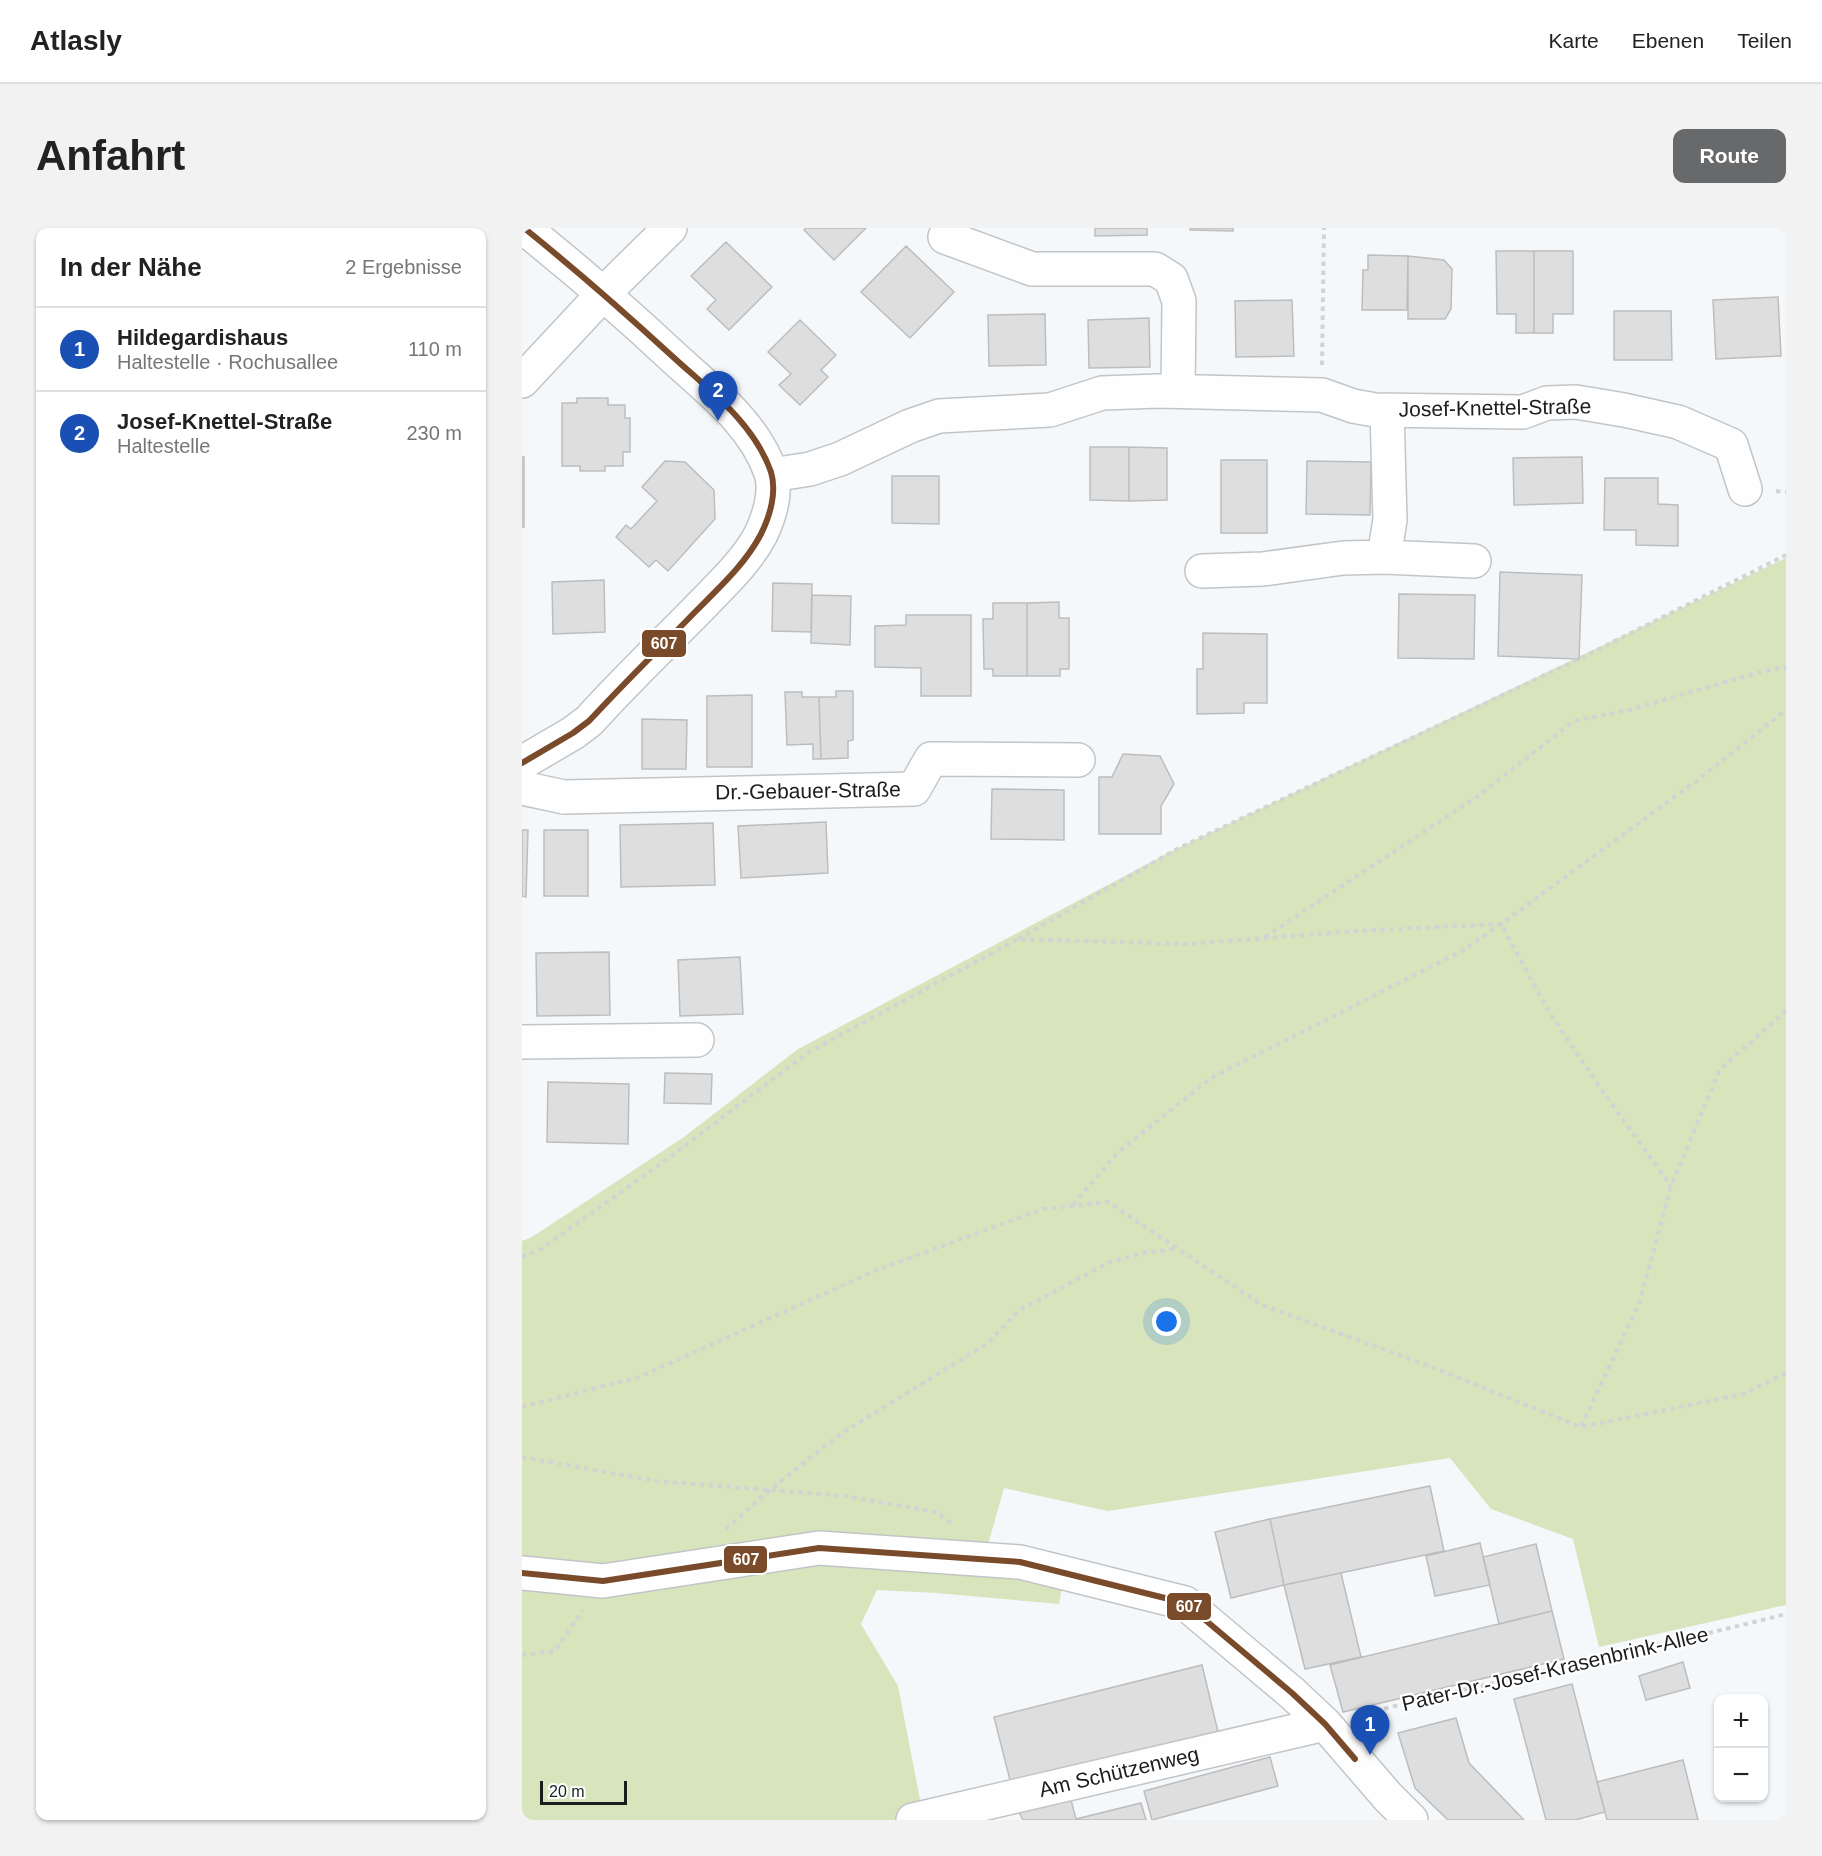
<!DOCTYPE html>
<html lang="de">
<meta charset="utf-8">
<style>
body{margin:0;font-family:Arial,sans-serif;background:#f2f2f2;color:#222}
.controls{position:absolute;right:18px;bottom:18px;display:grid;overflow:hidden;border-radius:12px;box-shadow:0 2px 4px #0004}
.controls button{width:54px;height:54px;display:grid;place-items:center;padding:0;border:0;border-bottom:2px solid #e0e0e0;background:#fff;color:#222;font:30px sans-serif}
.scale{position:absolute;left:18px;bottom:15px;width:87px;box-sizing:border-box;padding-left:6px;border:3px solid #1a1c1e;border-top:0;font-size:16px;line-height:21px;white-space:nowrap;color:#1a1c1e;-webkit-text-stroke:4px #fff;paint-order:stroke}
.you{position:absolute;left:645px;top:1094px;width:21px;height:21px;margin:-15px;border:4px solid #fff;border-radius:50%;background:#1a73e8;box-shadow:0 0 0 9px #1a73e833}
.badge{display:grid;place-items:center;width:39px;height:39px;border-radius:50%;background:#67696b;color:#fff;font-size:20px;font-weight:700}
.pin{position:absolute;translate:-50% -50px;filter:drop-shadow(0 2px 3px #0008)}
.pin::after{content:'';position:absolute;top:32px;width:21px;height:18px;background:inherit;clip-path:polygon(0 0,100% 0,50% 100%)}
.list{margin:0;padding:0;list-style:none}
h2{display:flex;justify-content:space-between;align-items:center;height:78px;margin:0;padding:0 24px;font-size:26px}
h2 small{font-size:20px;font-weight:400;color:#767676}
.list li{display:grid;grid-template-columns:39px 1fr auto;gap:18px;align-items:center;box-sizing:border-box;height:84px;padding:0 24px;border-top:2px solid #e0e0e0}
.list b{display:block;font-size:22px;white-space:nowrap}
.list p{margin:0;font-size:20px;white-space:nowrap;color:#767676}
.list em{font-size:20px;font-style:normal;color:#767676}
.map{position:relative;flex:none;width:1264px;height:1592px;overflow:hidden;border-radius:12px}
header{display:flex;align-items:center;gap:36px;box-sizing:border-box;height:84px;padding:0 30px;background:#fff;border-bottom:2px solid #e0e0e0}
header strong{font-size:28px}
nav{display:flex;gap:33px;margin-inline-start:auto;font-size:21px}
.intro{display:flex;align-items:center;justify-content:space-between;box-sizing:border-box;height:144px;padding:0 36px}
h1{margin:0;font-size:42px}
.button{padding:15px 27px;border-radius:12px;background:#67696b;color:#fff;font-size:21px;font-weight:700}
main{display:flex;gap:36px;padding:0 36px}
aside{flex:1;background:#fff;border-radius:12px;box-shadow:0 2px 4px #0004}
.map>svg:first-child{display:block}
</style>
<header>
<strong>Atlasly</strong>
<nav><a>Karte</a><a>Ebenen</a><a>Teilen</a></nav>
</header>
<div class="intro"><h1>Anfahrt</h1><a class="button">Route</a></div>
<main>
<aside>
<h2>In der Nähe<small>2 Ergebnisse</small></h2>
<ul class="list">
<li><span class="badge" style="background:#1a4fb4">1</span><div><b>Hildegardishaus</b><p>Haltestelle · Rochusallee</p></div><em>110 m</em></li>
<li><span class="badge" style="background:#1a4fb4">2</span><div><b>Josef-Knettel-Straße</b><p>Haltestelle</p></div><em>230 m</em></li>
</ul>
</aside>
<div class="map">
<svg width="1264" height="1592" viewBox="0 0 1264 1592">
<rect width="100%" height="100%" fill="#f5f8fb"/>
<path fill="#d8e4bc" d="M1264,330V1377L1077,1419L1051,1311L969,1281L928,1230L586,1283L482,1260L458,1345L540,1359L537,1376L414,1365L355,1362L339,1396L376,1458L402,1592H0V1013L10,1009L162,909L276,821L650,623Z"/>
<path fill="#dedede" stroke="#bdbdbe" stroke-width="1.5" d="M284,0H344L312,32L282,2Z
M573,0H625V7L573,8Z
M668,0H711V3L668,2Z
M204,14L250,59L207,102L185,81L194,72L169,48Z
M384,18L432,64L388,110L339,64Z
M974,23H1012V105H994V86H975Z
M1012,23H1051V86H1031V105H1012Z
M846,27L886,28L885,82H840L841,42H846Z
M886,28L922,32L930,41L929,81L923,91H886Z
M1256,69L1259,128L1194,131L1191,72Z
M770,72L772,128L714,129L713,73Z
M1092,83H1149L1150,132H1092Z
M523,86L524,137L467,138L466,87Z
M627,90L628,139L567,140L566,92Z
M278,92L314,127L299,142L306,149L278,177L257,157L269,146L246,124Z
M55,170H86V177H103V190H108V224H101V238H83V243H58V238H40V175H55Z
M568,219H607V273L568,272Z
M607,219L645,220V272L607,273Z
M0,229H2V299H0Z
M1060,229L1061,275L992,277L991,230Z
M699,232H745V305H699Z
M143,233L163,234L192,262L193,291L146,343L134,332L127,339L94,309L104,297L109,301L135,273L120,259Z
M785,233L849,234L848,287L784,286Z
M370,248H417V296L370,295Z
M1083,250H1136V276L1156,277V318L1114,317V302H1082Z
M978,344L1060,347L1057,431L976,428Z
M82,352L83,404L31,406L30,354Z
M251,355L290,356L289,404L250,403Z
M877,366L953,367L952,431L876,430Z
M290,367L329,368L328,417L289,415Z
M537,374V390H547V441H538V448H505V375Z
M471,375H505V448H471V441H462L461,391H471Z
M384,387H449V468H399V440L353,439V398L384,397Z
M681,405L745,406V475H722V485L675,486V441H681Z
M314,463H331V512L326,513V530L299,531L297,469H314Z
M263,464H280V469H297L299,531H291V516L265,517Z
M230,467V539H185V468Z
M120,491L165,492L164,541H120Z
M601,526L638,528L652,556L639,578V606H577V549H590Z
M470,561L542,562V612L469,611Z
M304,594L306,645L219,650L216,598Z
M191,595L193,657L99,659L98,597Z
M0,602H6L4,669L0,668Z
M22,602H66V668H22Z
M87,724L88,787L15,788L14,725Z
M218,729L221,786L158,788L156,732Z
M143,845L190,846L189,876L142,875Z
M26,854L107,856L106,916L25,914Z
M908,1258L922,1323L762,1357L748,1291Z
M748,1291L762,1357L709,1370L693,1304Z
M958,1315L968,1357L913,1368L904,1328Z
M1014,1316L1030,1383L977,1396L961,1329Z
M819,1345L839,1429L783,1441L762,1357Z
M1030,1383L1042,1431L821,1484L808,1437Z
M1161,1434L1168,1460L1124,1472L1117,1448Z
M680,1437L697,1508L490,1560L472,1489Z
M1050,1456L1083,1584L1053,1592H1024L992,1471Z
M934,1490L947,1535L1002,1592H926L893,1560L876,1505Z
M748,1529L756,1558L630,1592L622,1563Z
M1161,1532L1176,1592H1085L1075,1554Z
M549,1572L554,1591L619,1575L624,1592H501L497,1584Z"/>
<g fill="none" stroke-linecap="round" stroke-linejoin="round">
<g stroke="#c2c5c7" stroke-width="36">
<path id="minor" d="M423,9L510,41H633L649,51L657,73L656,163
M0,153L82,65L148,0
M250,247L288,241L318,231L388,198L417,188L528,182L580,165L637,163L800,167L831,178L853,182L1001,184L1025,175L1054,174L1102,182L1156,194L1209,217L1223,261
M862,329L952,333
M680,343L741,341L821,330L862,329L868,292L865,182
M0,535L51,505L67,493C103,453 143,415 181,376C201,355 225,333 239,306C247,289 255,264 249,245C232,195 187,162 150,128C102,83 53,41 2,0
M0,560L42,569L392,561L409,531L556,532
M0,814L175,812
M0,1345L81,1353L297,1320L498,1334L663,1375L770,1465L803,1496L866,1569L889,1592
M391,1592L803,1496"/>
</g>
<path stroke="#d2d3d3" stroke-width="4" stroke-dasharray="4.5 4.5" stroke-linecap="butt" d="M800,137L802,0
M1254,263L1264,264
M743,709L956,568L1052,493L1107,482L1238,444L1264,439
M496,711L657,620L1057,431L1264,327
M551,977L595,925L689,850L940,723L979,696L1027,784L1079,861L1149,958
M0,1029L19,1021L148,929L287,824L496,711L665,716L834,703L979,696L1177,551L1264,482
M0,1179L117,1149L355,1042L521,981L586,974L740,1077L907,1138L1059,1199L1221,1166L1264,1145
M1059,1198L1117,1076L1149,958L1198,841L1264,783
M0,1229L134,1253L323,1268L414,1284L432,1297
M204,1301L249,1261L317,1207L466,1115L496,1083L588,1034L626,1024L655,1021
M0,1427L33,1423L61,1382
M836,1487C978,1452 1122,1422 1264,1386"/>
<use href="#minor" stroke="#fefefe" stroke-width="33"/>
<g stroke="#fff" stroke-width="10">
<path id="bus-1" d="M0,535L51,505L67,493C102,455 139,419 175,382C198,359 224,335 239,306C248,288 255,264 249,244C232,195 187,162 150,128C102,84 53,41 2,0
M0,1345L81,1353L297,1320L498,1334L663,1375L770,1465L803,1496L833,1531"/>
</g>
<use href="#bus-1" stroke="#7a4b2a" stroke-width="6"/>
</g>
<g text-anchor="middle" stroke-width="4.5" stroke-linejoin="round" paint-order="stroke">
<g font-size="21" fill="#1a1c1e" stroke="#fff">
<text transform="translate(973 180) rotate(-1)" y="7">Josef-Knettel-Straße</text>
<text transform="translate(286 563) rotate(-1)" y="7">Dr.-Gebauer-Straße</text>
<text transform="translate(1033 1441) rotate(-13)" y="7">Pater-Dr.-Josef-Krasenbrink-Allee</text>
<text transform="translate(597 1544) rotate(-13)" y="7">Am Schützenweg</text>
</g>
</g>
<g stroke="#fff" stroke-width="2">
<rect x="119" y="401" width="46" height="29" rx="6" fill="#7a4b2a"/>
<rect x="201" y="1317" width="45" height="29" rx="6" fill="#7a4b2a"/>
<rect x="644" y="1364" width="46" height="29" rx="6" fill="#7a4b2a"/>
</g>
<g font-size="16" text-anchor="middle" font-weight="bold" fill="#fff">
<text x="142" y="421">607</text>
<text x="224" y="1337">607</text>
<text x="667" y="1384">607</text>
</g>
</svg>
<div class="controls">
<button>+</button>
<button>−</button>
</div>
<div class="scale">20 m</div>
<div class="you"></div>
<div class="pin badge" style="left:848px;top:1527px;background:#1a4fb4">1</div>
<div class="pin badge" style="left:196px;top:193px;background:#1a4fb4">2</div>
</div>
</main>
